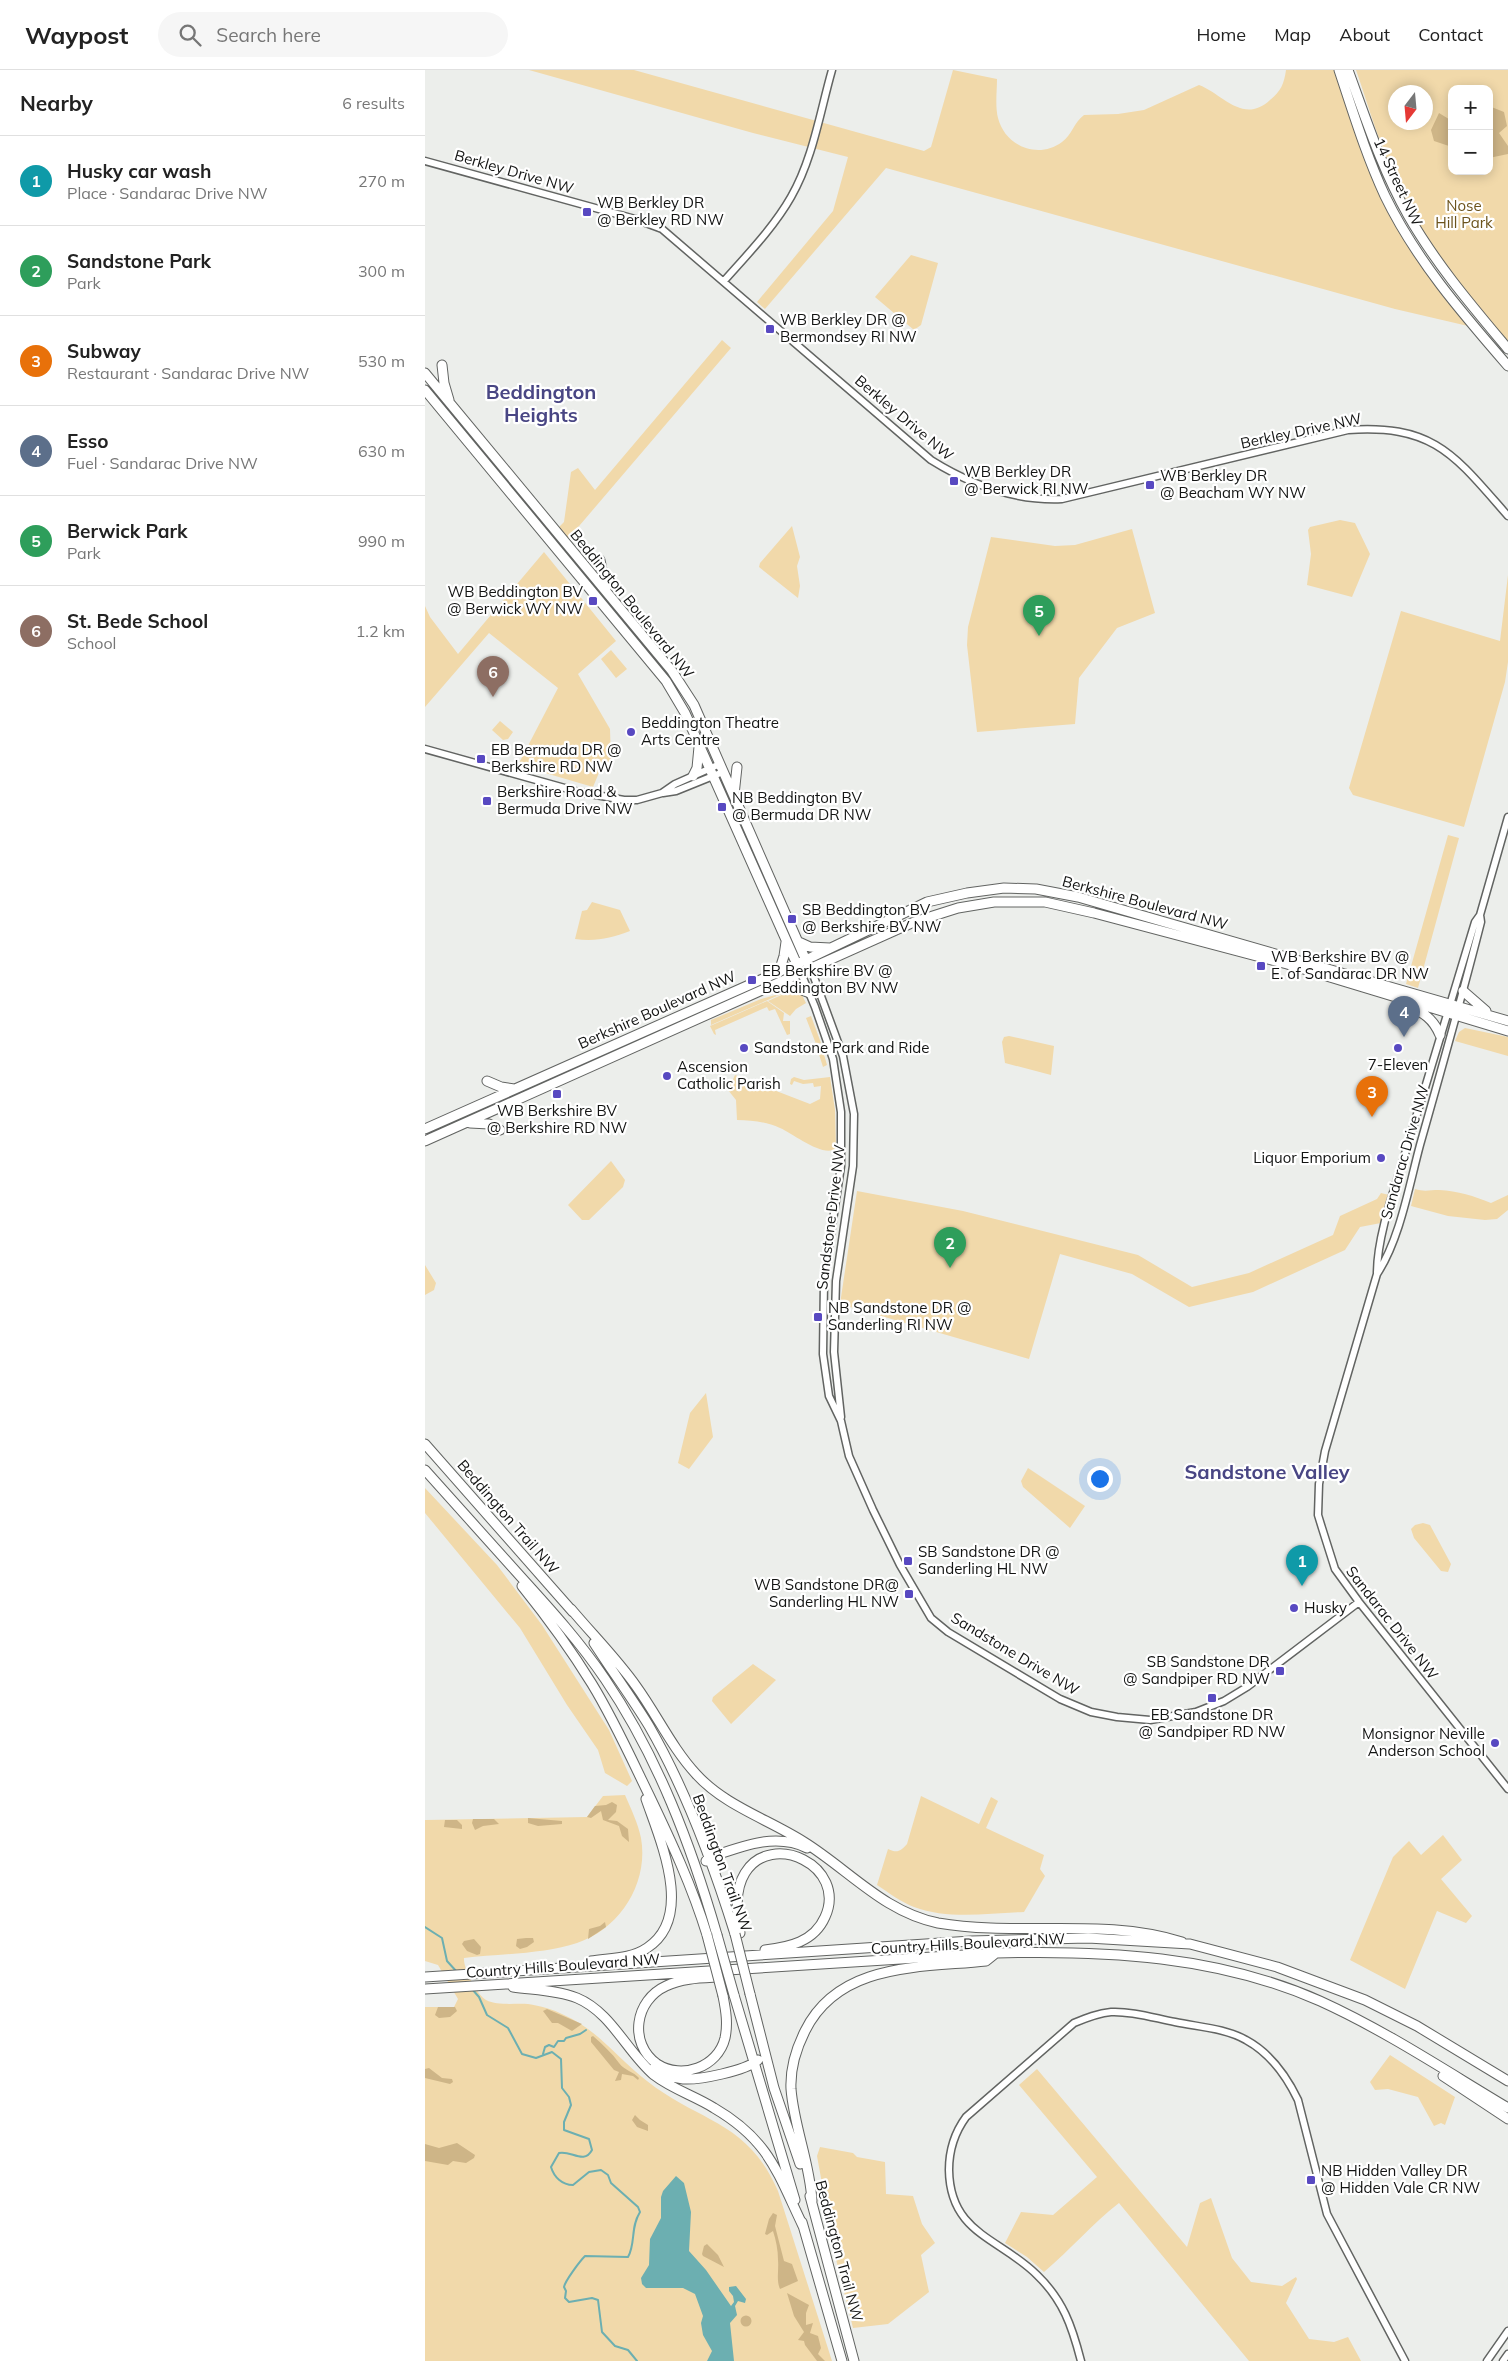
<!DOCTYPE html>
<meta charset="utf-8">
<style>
body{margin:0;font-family:Mulish,sans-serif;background:#f6f6f6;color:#222}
.controls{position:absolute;right:15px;top:15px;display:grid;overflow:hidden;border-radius:10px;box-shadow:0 2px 12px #0003}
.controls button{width:45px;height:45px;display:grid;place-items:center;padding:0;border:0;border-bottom:1px solid #e0e0e0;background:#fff;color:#222;font:25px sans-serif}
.compass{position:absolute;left:963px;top:15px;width:45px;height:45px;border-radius:50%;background:#fff;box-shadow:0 2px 12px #0003;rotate:196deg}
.you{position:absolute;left:674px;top:1408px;width:18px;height:18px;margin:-12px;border:4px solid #fff;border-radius:50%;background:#1a73e8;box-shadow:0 0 0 8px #1a73e833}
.badge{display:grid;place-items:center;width:32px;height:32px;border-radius:50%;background:#1a73e8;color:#fff;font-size:16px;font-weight:700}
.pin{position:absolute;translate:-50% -41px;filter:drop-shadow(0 1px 2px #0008)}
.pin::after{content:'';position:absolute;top:26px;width:18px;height:15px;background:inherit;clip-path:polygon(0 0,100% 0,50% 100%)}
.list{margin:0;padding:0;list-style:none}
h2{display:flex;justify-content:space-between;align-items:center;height:65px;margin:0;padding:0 20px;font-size:21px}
h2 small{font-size:16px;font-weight:400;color:#767676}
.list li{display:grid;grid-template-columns:32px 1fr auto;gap:15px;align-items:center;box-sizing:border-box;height:90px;padding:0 20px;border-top:1px solid #e0e0e0}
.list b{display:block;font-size:19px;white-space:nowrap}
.list p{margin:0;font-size:16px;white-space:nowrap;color:#767676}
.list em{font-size:16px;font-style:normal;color:#767676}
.icon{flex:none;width:28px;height:28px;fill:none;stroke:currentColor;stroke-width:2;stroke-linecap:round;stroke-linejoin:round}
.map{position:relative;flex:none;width:1083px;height:2291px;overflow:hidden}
header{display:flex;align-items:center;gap:30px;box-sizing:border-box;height:70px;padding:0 25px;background:#fff;border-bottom:1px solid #e0e0e0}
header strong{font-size:24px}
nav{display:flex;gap:28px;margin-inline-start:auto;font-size:18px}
.search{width:350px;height:45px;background:#f6f6f6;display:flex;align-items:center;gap:12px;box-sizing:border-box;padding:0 18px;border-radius:28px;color:#767676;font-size:19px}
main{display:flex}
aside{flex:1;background:#fff}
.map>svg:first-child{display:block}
</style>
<header>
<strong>Waypost</strong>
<div class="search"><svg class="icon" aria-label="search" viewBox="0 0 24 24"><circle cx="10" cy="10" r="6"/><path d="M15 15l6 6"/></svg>Search here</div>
<nav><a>Home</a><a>Map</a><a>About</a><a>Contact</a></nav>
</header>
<main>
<aside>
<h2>Nearby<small>6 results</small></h2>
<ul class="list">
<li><span class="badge" style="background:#0f9aa8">1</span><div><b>Husky car wash</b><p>Place · Sandarac Drive NW</p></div><em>270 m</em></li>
<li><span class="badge" style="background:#2e9e5b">2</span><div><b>Sandstone Park</b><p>Park</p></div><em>300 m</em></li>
<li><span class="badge" style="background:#e8710a">3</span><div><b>Subway</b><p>Restaurant · Sandarac Drive NW</p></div><em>530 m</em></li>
<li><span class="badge" style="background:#5c6f8a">4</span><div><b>Esso</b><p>Fuel · Sandarac Drive NW</p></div><em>630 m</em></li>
<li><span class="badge" style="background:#2e9e5b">5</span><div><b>Berwick Park</b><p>Park</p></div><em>990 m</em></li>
<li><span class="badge" style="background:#8d6e63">6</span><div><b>St. Bede School</b><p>School</p></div><em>1.2 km</em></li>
</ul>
</aside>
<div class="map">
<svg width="1083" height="2291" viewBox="0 0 1083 2291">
<rect width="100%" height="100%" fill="#eceeeb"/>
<path fill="#f1d9aa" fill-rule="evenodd" d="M104,0H209L499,81L506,77L528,0L572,9C572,21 570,36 573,48C580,76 613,90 637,72C647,65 649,52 659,45L693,44L719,40L774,15C798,24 818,55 845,30C856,21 859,14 861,0H910C927,52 942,105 970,153C990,190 1016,223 1043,256L970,239L461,98L340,239L332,232L408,141L423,87L328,63Z
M931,0H1083V272C1042,224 1002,176 975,119C956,81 945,40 931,0ZM1027,19H1064V101H1027ZM971,22H1001V52H971Z
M486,185L513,193L496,255L489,260L450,227Z
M297,270L306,278L143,469L134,457L139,452L146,402L153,398L170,420Z
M915,450L930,453L945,484L927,527L882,515L886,484L883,460L885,457Z
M367,456L375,487L372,496L375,516L373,528L334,497L335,493Z
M707,459L730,543L692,558L654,608L650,654L552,662L542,575L543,557L566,467L630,476L650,475Z
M119,482L191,571L153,604L185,659L186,690L176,698L168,717L93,695L133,618L64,563L0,637V536L5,547L33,584Z
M1083,505V592L1080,612L1039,757L928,725L924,718L976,541L1075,571Z
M186,580L202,599L191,608L176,589Z
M75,651L88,662L83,669L78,670L67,660Z
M1023,765L1034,768L993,918L981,914Z
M167,832L195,840L205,861C186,868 171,872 150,869L157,841L162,840Z
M361,922L286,955V950L336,929Z
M372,922L376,923L381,933L371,939L365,946L343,931L361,923Z
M342,931L359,943L358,951H365V964L362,965L350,939L344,941L342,937L290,960L291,965L289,964L285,956Z
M386,946L396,973L391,974L381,948Z
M1040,958L1083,967V986L1030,971L1034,962Z
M584,966L629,976L626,1005L580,993L577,972L579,967Z
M396,974L402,995L398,997L391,975Z
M310,1005L385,1034L395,1029L396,1016L389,1017L388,1013L378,1014L369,1011L367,1015L365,1014L366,1009L369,1007L379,1010L405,1007L410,1040L411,1079C396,1087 369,1064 355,1058C341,1052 327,1050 312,1050L311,1030L303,1020Z
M186,1091L200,1110L198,1117L164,1150H157L143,1135Z
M990,1119C999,1122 1005,1120 1014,1120C1033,1121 1049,1126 1066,1133L1083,1125V1140L1072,1149L1060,1150L1023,1146L986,1136Z
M432,1121L538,1141L713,1185L767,1217L824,1203L908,1165L915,1146L952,1129L956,1123L964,1125L956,1153L935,1157L920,1180L828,1222L764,1237L707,1204L635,1184L604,1289L415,1234Z
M0,1195L11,1213L9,1220L0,1225Z
M281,1323L288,1367L264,1399L253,1393L265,1343Z
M603,1398L660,1436L645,1458L598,1417L596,1411Z
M0,1418L72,1495L117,1555L184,1660L207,1711L202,1716L180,1703L173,1680L142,1635L95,1558L0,1443Z
M998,1453L1005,1455L1026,1494L1023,1502L1016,1501L989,1468L986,1459L990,1455Z
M328,1594L351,1610L306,1654L287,1631L288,1627Z
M200,1725C206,1739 213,1753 216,1768C224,1813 195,1859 152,1873C120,1884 73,1884 39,1888C38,1898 52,1925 61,1930C73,1936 90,1933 103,1934C115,1936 128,1939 139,1945C172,1959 194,1990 222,2011C275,2053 322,2050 353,2121L407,2291H0V1937H29L33,1929L13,1895L0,1891V1750L162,1747L178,1726Z
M496,1726L554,1754L566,1727L573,1731L561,1758L619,1785L615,1799L620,1806L599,1842C564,1843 523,1850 489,1837C476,1832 464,1823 452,1815L463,1779C472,1783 475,1782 482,1774Z
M1018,1765L1037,1790L1016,1809L1047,1846L1041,1853L1012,1841L980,1919L925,1890L968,1787L984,1771L996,1785Z
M965,1985L1030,2027L1020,2055L1016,2053L1009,2056L993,2027L963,2019L950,2020L945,2012Z
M612,1999L762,2177L775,2133L786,2128L807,2188L826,2212L857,2216L871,2207L872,2209L861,2233L884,2269L909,2272L923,2267L936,2291H824L694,2133C667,2154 645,2180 619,2202L602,2187L580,2173L596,2142L628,2145L672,2107L594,2015Z
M395,2077L428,2083L432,2087L460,2092L461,2124L488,2126L497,2154L510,2173L496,2185L504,2222L463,2254L428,2258L410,2185L392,2086Z"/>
<path fill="#ceb587" d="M1064,36L1079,42L1082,56L1074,63L1083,76V84L1064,88Z
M1014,43L1027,51V77L1009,71L1006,60Z
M187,1732L192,1735L191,1742L183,1750L192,1751L203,1759L204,1772L197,1766L194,1756L178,1750L176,1741L166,1748L162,1747L170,1736L181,1735Z
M103,1748L137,1751V1754L113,1756L103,1753Z
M48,1749H69L74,1754L58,1756L50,1760L47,1753Z
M20,1750H32L37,1755V1759L19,1757Z
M180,1852L181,1857L163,1869L164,1859L175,1856Z
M101,1868H108L109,1872L102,1877L95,1879L91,1876L92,1869Z
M49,1869L56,1877L55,1884L52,1885L42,1881L37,1874L39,1871Z
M13,1937H30L32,1941L25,1947L14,1948L10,1945Z
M122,1939L157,1954L147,1961L133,1953H127L118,1941Z
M168,1966C178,1975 187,1983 194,1993C199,2000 209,2002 214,2008L213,2010L208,2006L197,2004L196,2010L190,2011L194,2002L189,2000L166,1972V1967Z
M4,1998L17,2008L27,2009L28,2012L25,2014L0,2008V1999Z
M210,2045L215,2050L223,2055V2061L212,2057L207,2050Z
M32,2073L50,2085L49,2088L41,2093L28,2091L23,2095L0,2091V2074L14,2078Z
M348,2143L352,2145L350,2156L359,2191L367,2194L373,2211L355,2219C351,2210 354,2200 353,2190C353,2180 351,2170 348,2161L342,2165L340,2164L344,2149Z
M282,2174L293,2185L299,2197L278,2186L277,2184L279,2176Z
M362,2223L384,2235L381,2243V2255L388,2253L385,2263L393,2266L396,2278L393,2284L400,2291H392L380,2275L379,2271L373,2270L379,2262L369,2246Z
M315.5 2251a5.5 5.5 0 1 1 11 0a5.5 5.5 0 1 1-11 0Z"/>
<path fill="#6cafb1" d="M251,2106L259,2113L266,2142L264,2181L281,2200L306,2236L309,2232L308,2226L304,2221V2217L311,2216L321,2229L320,2233L313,2231L310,2236L312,2245L305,2253L309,2291H282L287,2281L278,2265L276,2253L278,2246L270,2224L258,2218H221L217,2214L216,2208L224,2195L225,2169L236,2148V2127L238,2121Z"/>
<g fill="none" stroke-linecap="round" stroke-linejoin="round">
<path stroke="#6cafb1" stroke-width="2" d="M0,1857L17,1868L22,1891L32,1902
M47,1919L54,1927L62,1945L83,1958L97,1984L111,1988L127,1982L136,1989L137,2018L144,2027L146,2035L139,2052V2060L164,2069L167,2080C159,2095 146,2080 134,2083L126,2097C129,2107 137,2115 148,2115L164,2102L176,2100L183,2105L186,2113L213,2137L215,2142C205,2158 211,2173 203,2187L160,2186C155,2191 140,2211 139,2217L141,2221L140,2228L144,2232L167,2228L173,2230L177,2262L190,2276L203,2280L212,2291
M118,1984L120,1977L124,1975L129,1977L133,1971H139L141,1968L155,1964L161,1960"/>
<g stroke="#626462" stroke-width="9">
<path id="minor" d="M0,91L210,149L237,159L506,390C546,415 590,431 637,429L923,360C1010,354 1030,386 1083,446
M299,211C322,185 349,157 366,127C388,89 395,42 407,0
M0,679L154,722L199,730H212L237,723L250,714L295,694
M238,723L251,721L298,702
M1055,845L1056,852C1037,927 1016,1001 995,1075C984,1116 975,1169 952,1204L900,1381L894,1414L893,1445L897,1458L910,1499L934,1532L1083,1719
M386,899L418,986L429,1044L428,1096L411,1211L409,1282L416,1347
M376,903L390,937L408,989L416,1042V1096L399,1211L398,1284L404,1326L416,1351L424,1386L448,1440L475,1495L506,1548L523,1562L635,1629L666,1642L692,1647L725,1650L771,1642L799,1631L822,1617L934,1532
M952,1203C952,1164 972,1112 983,1074C1005,1000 1027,926 1050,852L1055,845L1083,747
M656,2291C647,2256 638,2230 612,2205C575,2168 525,2164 524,2100C524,2081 530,2062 541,2047L649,1953C661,1948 673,1943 686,1942C707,1941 729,1948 750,1952C773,1957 800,1958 821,1970C845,1983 861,2005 873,2030L902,2144L980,2291
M1062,2291L1083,2261
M1078,2291L1083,2284"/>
</g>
<g stroke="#626462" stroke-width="11">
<path id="major" d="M914,0C928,42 941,85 960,126C991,190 1037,243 1083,296
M923,0C941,49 957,99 983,145C1011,194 1047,236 1083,279
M17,295L19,313L24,330
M0,303L247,601L269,635L383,895
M0,320L241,611L260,643L374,899
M175,490L181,519
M268,706L272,698L274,677
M309,725L312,697
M374,872L385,877L405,878
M354,902L359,886L361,872
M352,915L367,916L385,923
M1038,921L1061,941
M983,935C998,943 1008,948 1015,965
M62,1011L76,1017L89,1019
M45,1053L64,1054L75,1060
M0,1059L387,887L502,832L542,823L579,818L611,819L653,827L1083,951
M0,1071L489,852L533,838L569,832H620L669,843L862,894L1083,961
M0,1374L148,1542
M0,1400C32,1436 64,1471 96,1507C126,1540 155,1572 180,1609C233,1687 266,1775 292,1865
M97,1516C122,1547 146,1580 167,1614C189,1650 206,1688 224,1725C246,1771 267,1816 282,1865
M146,1539C167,1564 192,1589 211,1616C232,1645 247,1678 271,1704C300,1736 343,1749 379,1772C424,1800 459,1842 513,1853C594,1867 678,1847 757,1872
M169,1573C187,1601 207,1628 224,1656C261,1720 288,1793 310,1864
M281,1791L283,1788C315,1777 350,1762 382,1778
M315,1863C312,1843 309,1821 320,1803C346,1760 423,1796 400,1847C389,1872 364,1877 340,1880
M166,1891C185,1888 206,1889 222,1878C270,1847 235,1770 221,1729
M0,1907L546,1871L663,1868L765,1874L852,1897L940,1930L992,1956L1083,2011
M294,1907C276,1908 258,1908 241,1916C210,1930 203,1973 232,1994C257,2010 293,1997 300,1968C303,1954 301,1941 298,1926
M88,1917C109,1920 132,1920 152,1928C186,1942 202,1982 229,2005C247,2019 270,2026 289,2038C344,2070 352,2102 378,2156
M0,1919L571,1883C681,1880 794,1886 895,1931C961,1961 1021,2001 1083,2038
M325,1924L349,2018L375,2094
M309,1925L370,2130
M228,1999C238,2004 248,2008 258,2009C275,2010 320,2001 333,1990
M1018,2006L1083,2049
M385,2126L429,2291
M387,2131C385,2093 369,2057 366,2019C365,1998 371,1979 380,1961C414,1892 496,1898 561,1891L571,1883
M377,2152L417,2291"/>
</g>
<use href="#minor" stroke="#fff" stroke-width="6"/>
<use href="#major" stroke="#fff" stroke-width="9"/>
<g stroke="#626462" stroke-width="11" stroke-linecap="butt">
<path id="major-bridge" d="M310,1864L325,1924
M282,1865L298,1926
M292,1865L309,1925"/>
</g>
<use href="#major-bridge" stroke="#fff" stroke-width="9"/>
</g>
<g fill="#5849c1" stroke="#fff" stroke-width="2">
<rect x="157" y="137" width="10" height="10" rx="2.5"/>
<rect x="340" y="254" width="10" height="10" rx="2.5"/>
<rect x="524" y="406" width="10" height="10" rx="2.5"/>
<rect x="720" y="410" width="10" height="10" rx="2.5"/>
<rect x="163" y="526" width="10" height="10" rx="2.5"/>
<circle cx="206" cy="662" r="5"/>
<rect x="51" y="684" width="10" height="10" rx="2.5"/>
<rect x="57" y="726" width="10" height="10" rx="2.5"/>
<rect x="292" y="732" width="10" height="10" rx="2.5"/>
<rect x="362" y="844" width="10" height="10" rx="2.5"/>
<rect x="831" y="891" width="10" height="10" rx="2.5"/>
<rect x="322" y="905" width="10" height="10" rx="2.5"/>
<circle cx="319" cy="978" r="5"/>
<circle cx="973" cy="978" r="5"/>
<circle cx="242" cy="1006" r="5"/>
<rect x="127" y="1019" width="10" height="10" rx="2.5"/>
<circle cx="956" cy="1088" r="5"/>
<rect x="388" y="1242" width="10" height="10" rx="2.5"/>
<rect x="478" y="1486" width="10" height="10" rx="2.5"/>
<rect x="479" y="1519" width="10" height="10" rx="2.5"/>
<circle cx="869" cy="1538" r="5"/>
<rect x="850" y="1596" width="10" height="10" rx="2.5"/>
<rect x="782" y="1623" width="10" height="10" rx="2.5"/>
<circle cx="1070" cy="1673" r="5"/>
<rect x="881" y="2105" width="10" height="10" rx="2.5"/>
</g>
<g text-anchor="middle" stroke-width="4.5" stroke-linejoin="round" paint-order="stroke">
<g font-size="15" fill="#131413" stroke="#fff">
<text transform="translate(89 102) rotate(16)" y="5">Berkley Drive NW</text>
<text transform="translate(973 112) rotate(65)" y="5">14 Street NW</text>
<text transform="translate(479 348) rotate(40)" y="5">Berkley Drive NW</text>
<text transform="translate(876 361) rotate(-12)" y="5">Berkley Drive NW</text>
<text transform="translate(207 534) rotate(51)" y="5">Beddington Boulevard NW</text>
<text transform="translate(720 833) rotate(15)" y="5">Berkshire Boulevard NW</text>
<text transform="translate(232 940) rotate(-24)" y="5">Berkshire Boulevard NW</text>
<text transform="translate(980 1082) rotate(-74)" y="5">Sandarac Drive NW</text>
<text transform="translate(406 1147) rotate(-83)" y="5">Sandstone Drive NW</text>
<text transform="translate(83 1447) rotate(49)" y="5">Beddington Trail NW</text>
<text transform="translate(967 1553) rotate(52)" y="5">Sandarac Drive NW</text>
<text transform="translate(590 1584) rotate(31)" y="5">Sandstone Drive NW</text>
<text transform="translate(297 1793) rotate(70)" y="5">Beddington Trail NW</text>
<text transform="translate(543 1874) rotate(-3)" y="5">Country Hills Boulevard NW</text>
<text transform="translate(138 1896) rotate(-4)" y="5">Country Hills Boulevard NW</text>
<text transform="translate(414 2181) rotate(75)" y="5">Beddington Trail NW</text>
</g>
<g font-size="15" fill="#131413" stroke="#fff" text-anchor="start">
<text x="172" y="138">WB Berkley DR<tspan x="172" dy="17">@ Berkley RD NW</tspan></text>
<text x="355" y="255">WB Berkley DR @<tspan x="355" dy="17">Bermondsey RI NW</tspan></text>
<text x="539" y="407">WB Berkley DR<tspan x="539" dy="17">@ Berwick RI NW</tspan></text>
<text x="735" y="411">WB Berkley DR<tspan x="735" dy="17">@ Beacham WY NW</tspan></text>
<text x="158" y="527" text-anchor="end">WB Beddington BV<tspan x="158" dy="17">@ Berwick WY NW</tspan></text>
<text x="216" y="658">Beddington Theatre<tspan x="216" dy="17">Arts Centre</tspan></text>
<text x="66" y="685">EB Bermuda DR @<tspan x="66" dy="17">Berkshire RD NW</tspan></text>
<text x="72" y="727">Berkshire Road &amp;<tspan x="72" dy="17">Bermuda Drive NW</tspan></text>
<text x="307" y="733">NB Beddington BV<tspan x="307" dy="17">@ Bermuda DR NW</tspan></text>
<text x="377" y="845">SB Beddington BV<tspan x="377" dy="17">@ Berkshire BV NW</tspan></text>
<text x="846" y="892">WB Berkshire BV @<tspan x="846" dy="17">E. of Sandarac DR NW</tspan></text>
<text x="337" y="906">EB Berkshire BV @<tspan x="337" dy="17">Beddington BV NW</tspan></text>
<text x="329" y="983">Sandstone Park and Ride</text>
<text x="973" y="1000" text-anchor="middle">7-Eleven</text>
<text x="252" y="1002">Ascension<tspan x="252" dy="17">Catholic Parish</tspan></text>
<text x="132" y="1046" text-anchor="middle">WB Berkshire BV<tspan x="132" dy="17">@ Berkshire RD NW</tspan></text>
<text x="946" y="1093" text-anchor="end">Liquor Emporium</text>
<text x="403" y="1243">NB Sandstone DR @<tspan x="403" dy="17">Sanderling RI NW</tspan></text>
<text x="493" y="1487">SB Sandstone DR @<tspan x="493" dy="17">Sanderling HL NW</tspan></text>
<text x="474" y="1520" text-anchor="end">WB Sandstone DR@<tspan x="474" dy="17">Sanderling HL NW</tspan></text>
<text x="879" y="1543">Husky</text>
<text x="845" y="1597" text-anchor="end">SB Sandstone DR<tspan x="845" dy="17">@ Sandpiper RD NW</tspan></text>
<text x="787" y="1650" text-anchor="middle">EB Sandstone DR<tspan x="787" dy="17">@ Sandpiper RD NW</tspan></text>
<text x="1060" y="1669" text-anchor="end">Monsignor Neville<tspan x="1060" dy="17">Anderson School</tspan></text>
<text x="896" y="2106">NB Hidden Valley DR<tspan x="896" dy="17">@ Hidden Vale CR NW</tspan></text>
</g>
<g font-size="15" fill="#6c531c" stroke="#fff">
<text x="1039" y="141">Nose<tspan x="1039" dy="17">Hill Park</tspan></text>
</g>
<g font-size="20" font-weight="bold" fill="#494684" stroke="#fff">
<text x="116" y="329">Beddington<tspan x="116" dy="23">Heights</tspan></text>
<text x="842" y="1409">Sandstone Valley</text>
</g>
</g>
</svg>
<div class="controls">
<button>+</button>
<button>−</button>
</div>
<svg class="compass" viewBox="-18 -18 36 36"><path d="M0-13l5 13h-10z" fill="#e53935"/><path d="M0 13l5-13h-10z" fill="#767676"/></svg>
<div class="you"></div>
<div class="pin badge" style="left:877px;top:1516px;background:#0f9aa8">1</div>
<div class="pin badge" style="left:525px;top:1198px;background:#2e9e5b">2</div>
<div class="pin badge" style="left:947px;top:1047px;background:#e8710a">3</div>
<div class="pin badge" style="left:979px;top:967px;background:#5c6f8a">4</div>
<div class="pin badge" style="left:614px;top:566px;background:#2e9e5b">5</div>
<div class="pin badge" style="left:68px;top:627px;background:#8d6e63">6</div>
</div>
</main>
